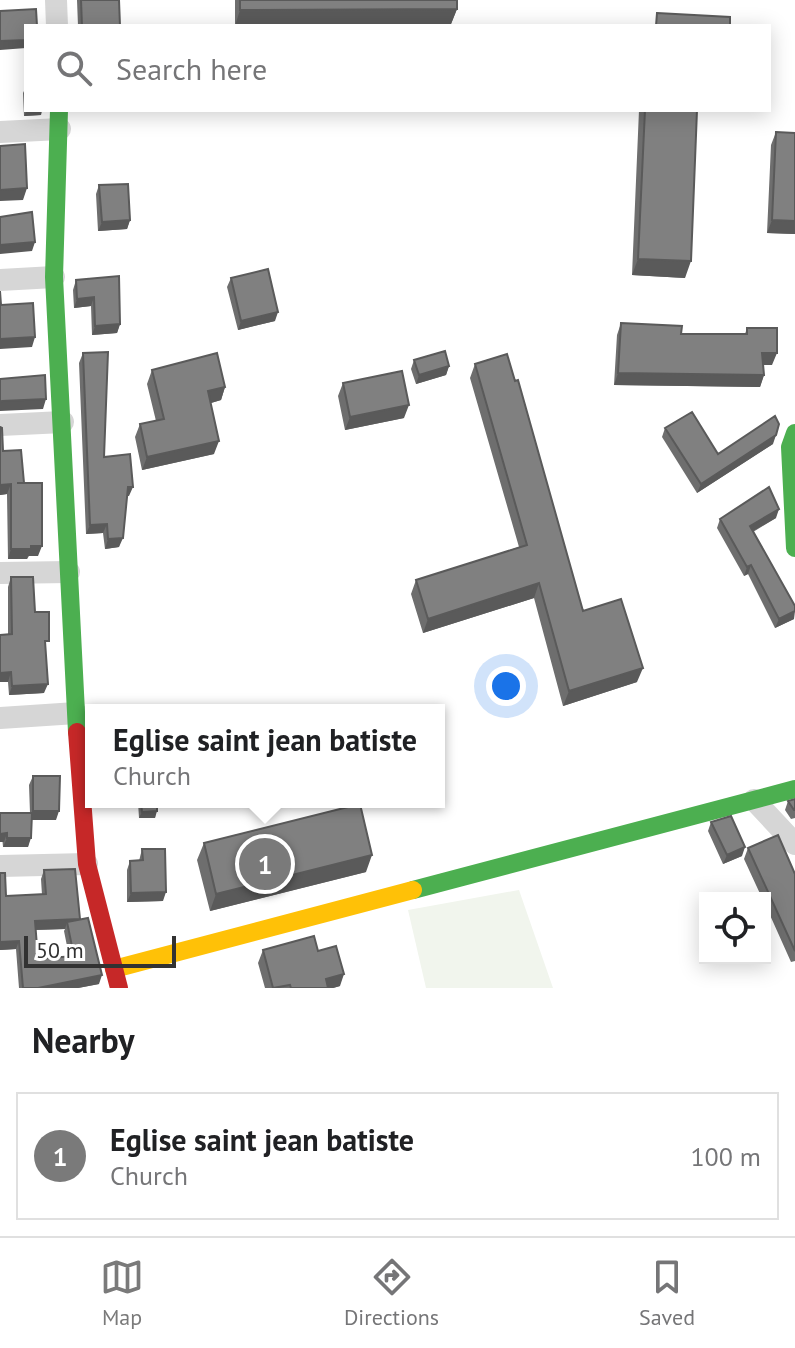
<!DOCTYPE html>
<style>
body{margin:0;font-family:"PT Sans",sans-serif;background:#f2f2f2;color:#202124}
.controls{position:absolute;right:24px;bottom:24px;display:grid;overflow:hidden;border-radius:0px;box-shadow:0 4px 20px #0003}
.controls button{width:72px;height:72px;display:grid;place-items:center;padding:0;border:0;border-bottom:2px solid #e0e0e0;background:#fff;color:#202124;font:40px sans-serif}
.scale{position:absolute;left:24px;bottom:20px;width:152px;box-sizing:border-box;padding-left:8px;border:4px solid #323232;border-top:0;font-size:22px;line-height:28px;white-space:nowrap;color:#323232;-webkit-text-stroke:6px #fff;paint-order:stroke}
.you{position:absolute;left:506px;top:686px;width:28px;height:28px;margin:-20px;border:6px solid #fff;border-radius:50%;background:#1a73e8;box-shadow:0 0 0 12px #1a73e833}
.badge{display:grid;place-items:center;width:52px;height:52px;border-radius:50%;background:#7a7a7a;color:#fff;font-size:26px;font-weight:700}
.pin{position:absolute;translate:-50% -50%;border:4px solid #fff;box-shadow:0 2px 8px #0006}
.popup{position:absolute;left:85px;top:704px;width:360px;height:104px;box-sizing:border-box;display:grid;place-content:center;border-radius:0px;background:#fff;filter:drop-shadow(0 2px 6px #0005);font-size:26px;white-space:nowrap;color:#757577}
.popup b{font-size:30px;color:#202124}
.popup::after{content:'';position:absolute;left:50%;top:100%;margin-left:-16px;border:16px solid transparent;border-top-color:#fff}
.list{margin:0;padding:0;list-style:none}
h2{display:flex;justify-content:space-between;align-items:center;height:104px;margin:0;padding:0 32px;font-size:34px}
h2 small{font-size:26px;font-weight:400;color:#757577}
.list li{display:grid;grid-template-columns:52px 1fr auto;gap:24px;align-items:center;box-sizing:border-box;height:128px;margin:0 16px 16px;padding:0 16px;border:2px solid #e0e0e0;border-radius:0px}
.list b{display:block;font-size:30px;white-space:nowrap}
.list p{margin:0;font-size:26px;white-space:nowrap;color:#757577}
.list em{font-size:26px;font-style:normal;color:#757577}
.icon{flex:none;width:44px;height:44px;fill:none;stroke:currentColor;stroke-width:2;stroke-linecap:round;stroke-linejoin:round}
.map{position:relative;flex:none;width:795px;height:988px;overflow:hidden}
.search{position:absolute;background:#fff;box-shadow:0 4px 20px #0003;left:24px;right:24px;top:24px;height:88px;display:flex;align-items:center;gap:20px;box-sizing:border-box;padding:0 28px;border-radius:0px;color:#757577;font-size:30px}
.sheet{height:248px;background:#fff}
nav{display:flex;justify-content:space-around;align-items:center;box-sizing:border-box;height:112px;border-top:2px solid #e0e0e0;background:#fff;font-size:22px;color:#757577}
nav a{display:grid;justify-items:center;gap:4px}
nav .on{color:#7a7a7a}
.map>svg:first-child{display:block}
</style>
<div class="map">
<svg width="795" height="988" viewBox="0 0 795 988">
<rect width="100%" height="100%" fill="#fff"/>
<path fill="#f1f5ed" d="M519,890L553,988H426L408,910Z"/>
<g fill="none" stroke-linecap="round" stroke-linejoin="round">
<path stroke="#d6d6d6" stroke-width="22" d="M56,0L57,26
M0,132L60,129
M0,280L54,277
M0,425L63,422
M0,573L69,572
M0,718L76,713
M754,800L795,844
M0,866L87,864"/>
<path stroke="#4caf50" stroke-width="18" d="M59,110L54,277L77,732
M795,433L790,447L795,548
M413,890L795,789"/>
<path stroke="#ffc107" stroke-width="18" d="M114,969L413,890"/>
<path stroke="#c62828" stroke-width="18" d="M77,732L87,864L119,988"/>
</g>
<path fill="#6e6e6e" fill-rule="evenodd" d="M77,0H119L120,26H78Z
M235,0H457V9L451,24L235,26Z
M25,89L41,115L24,116L23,93Z
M639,110H697L685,278L632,275Z
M776,132L795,133V234L767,233L771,145Z
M99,185L130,220L127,229L98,231L96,194Z
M231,278L275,321L238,330L227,287Z
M76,280L120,324L117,333L92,335L91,306L74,308L73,290Z
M621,323L681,334H745L747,328L772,365H763L764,375L760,387L614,385L617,335Z
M83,353L104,457L129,496H127L119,547L105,549L103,533L86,534L79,363Z
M414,360L449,366L446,375L416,384L411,369Z
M475,364L583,611L637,682L563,706L534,598L423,633L411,594L416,580L519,547L470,378Z
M152,370L225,387L221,400L211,403L214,454L142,470L135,437L140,424L156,421L147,384Z
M343,383L404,418L345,430L338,396Z
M0,427L3,451L23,483L38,556H29L27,559H8L7,494L0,495Z
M665,428L718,454L773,444L697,493L662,437Z
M776,518L753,532L794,619L775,628L748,574L744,576L717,528L720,519Z
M11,577L35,612L45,651L44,693L9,695L8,682H0V635L8,634V587Z
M33,776L56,820H32L28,847H3L0,813H30L29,785Z
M795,799V818L791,819L785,810L788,801Z
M138,802H157L155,818H139Z
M711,822L742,856L723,864L708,831Z
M204,843L366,872L210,911L197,860Z
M748,848L795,874V961L791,962L765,904V898H762L744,859Z
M142,849L163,901L127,902V870L130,861H139Z
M44,870L80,919L99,984L78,988H19L16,949L0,950V873L6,896L42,895L41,879ZM65,929L64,931L69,956L38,959L35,930Z
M263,950L318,951L340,986L333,988H265L258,963Z"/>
<path fill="#5a5a5a" d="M457,9L451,24L235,26L240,10Z
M26,40V48L0,50V51V41Z
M101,110H126L101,111Z
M42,111L41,115L24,116L26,112Z
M27,188L23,200L0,201V190Z
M130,220L127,229L98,231L102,222Z
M772,220L795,221V234L767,233Z
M35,242L32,251L0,254V245Z
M638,259L691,261L685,278L632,275Z
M94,297L91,306L74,308L77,299Z
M278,312L275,321L238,330L241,321Z
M120,324L117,333L92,335L95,326Z
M35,337L32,347L0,349V339Z
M762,353H777L772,365H758Z
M449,366L446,375L416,384L419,375Z
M618,373L764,375L760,387L614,385Z
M225,387L221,400L204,405L208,391Z
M46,399L43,409L0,411V402L2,401Z
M409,405L404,418L345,430L350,417Z
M776,435L773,444L697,493L701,484Z
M219,441L214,454L142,470L147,457Z
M11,484L7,494L0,495V485Z
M128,487H133L129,496H125Z
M779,509L776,518L746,535L750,526Z
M107,524L103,533L86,534L90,525Z
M123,538L119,547L105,549L108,539Z
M31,546H42L38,556H28L27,559H8L11,549Z
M751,565L748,574L744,576L747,567Z
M539,583L534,598L423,633L428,619Z
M795,611L794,619L775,628L779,619Z
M643,668L637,682L563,706L569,691Z
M11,672L8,682H0V673Z
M48,684L44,693L9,695L12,686Z
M33,811H59L56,820H30Z
M157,811L155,818H139L142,812Z
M7,833L4,842H0V834Z
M7,838H31L28,847H3Z
M745,847L742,856L723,864L727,855Z
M372,855L366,872L210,911L216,894Z
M166,892L163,901L127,902L131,893Z
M80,919L67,922L65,929L31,930L35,921Z
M19,941L16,949L0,950V942Z
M344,974L340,986L333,988H322L326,979Z
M102,975L99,984L78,988H38Z"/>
<path fill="#808080" stroke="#5a5a5a" stroke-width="2" d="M81,0H119L120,26H82Z
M240,0H457V9L240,10Z
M36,9L37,26H26V40L0,41V49V11Z
M657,13L730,17V26H656Z
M645,110H697L691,261L638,259Z
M776,132L795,133V221L772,220Z
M25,144L27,188L0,190V146Z
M128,184L130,220L102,222L99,185Z
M32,212L35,242L0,245V217Z
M268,269L278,312L241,321L231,278Z
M119,276L120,324L95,326L94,297L77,299L76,280Z
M0,291L1,305L33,303L35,337L0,339Z
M621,323L682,326L681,334H747V328H777V353H762L764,375L618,373Z
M445,351L449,366L419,375L414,360Z
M108,352L104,457L130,454L133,487H128L123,538L108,539L107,524L90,525L83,353Z
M217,353L225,387L208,391L219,441L147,457L140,424L164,419L152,370Z
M507,354L515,381L518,380L583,611L621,599L643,668L569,691L539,583L428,619L416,580L527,545L475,364Z
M402,371L409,405L350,417L343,383Z
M45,375L46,399L2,401L0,402V379Z
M692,412L718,454L775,416L779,424L776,435L701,484L665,428Z
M0,427L2,428L3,451L21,450L24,483H17H42V546H31V549H11V484L0,485Z
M769,487L779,509L750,526L795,606V611L779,619L751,565L747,567L720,519Z
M11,577H33L35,612H49V641H45L48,684L12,686L11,672L0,673V635L12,634Z
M119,707H144V710H119Z
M33,776H60L59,811H33Z
M795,799V810H794L788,801Z
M141,802H157V811L142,812Z
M360,804L372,855L216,894L204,843Z
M0,813H32L31,838H7V833L0,834Z
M731,816L745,847L727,855L711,822Z
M778,835L795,874V951L748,848Z
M142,849H165L166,892L131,893L130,861L143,860Z
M75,869L80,919L35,921L38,959L74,956L67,922L88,918L102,975L38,988H23L19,941L0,942V873H5L6,896L46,894L44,870Z
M314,936L318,951L336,946L344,974L326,979L328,988H291L290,985L273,988L263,950Z"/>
</svg>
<div class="controls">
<button><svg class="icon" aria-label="locate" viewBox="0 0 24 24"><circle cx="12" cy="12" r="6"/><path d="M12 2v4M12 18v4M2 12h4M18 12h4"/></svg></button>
</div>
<div class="scale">50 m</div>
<div class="you"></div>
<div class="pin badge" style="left:265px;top:864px">1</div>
<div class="popup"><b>Eglise saint jean batiste</b>Church</div>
<div class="search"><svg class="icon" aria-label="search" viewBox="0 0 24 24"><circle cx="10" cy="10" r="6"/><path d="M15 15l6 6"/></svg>Search here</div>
</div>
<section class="sheet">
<h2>Nearby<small></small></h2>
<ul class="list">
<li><span class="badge">1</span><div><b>Eglise saint jean batiste</b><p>Church</p></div><em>100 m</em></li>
</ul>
</section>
<nav>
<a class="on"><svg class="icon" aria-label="map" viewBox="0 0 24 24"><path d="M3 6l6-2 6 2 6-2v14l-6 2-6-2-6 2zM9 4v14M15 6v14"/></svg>Map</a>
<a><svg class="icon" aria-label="directions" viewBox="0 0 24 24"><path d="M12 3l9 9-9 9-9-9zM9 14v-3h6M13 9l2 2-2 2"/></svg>Directions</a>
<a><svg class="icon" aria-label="saved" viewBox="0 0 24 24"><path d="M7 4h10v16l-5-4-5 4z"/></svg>Saved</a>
</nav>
